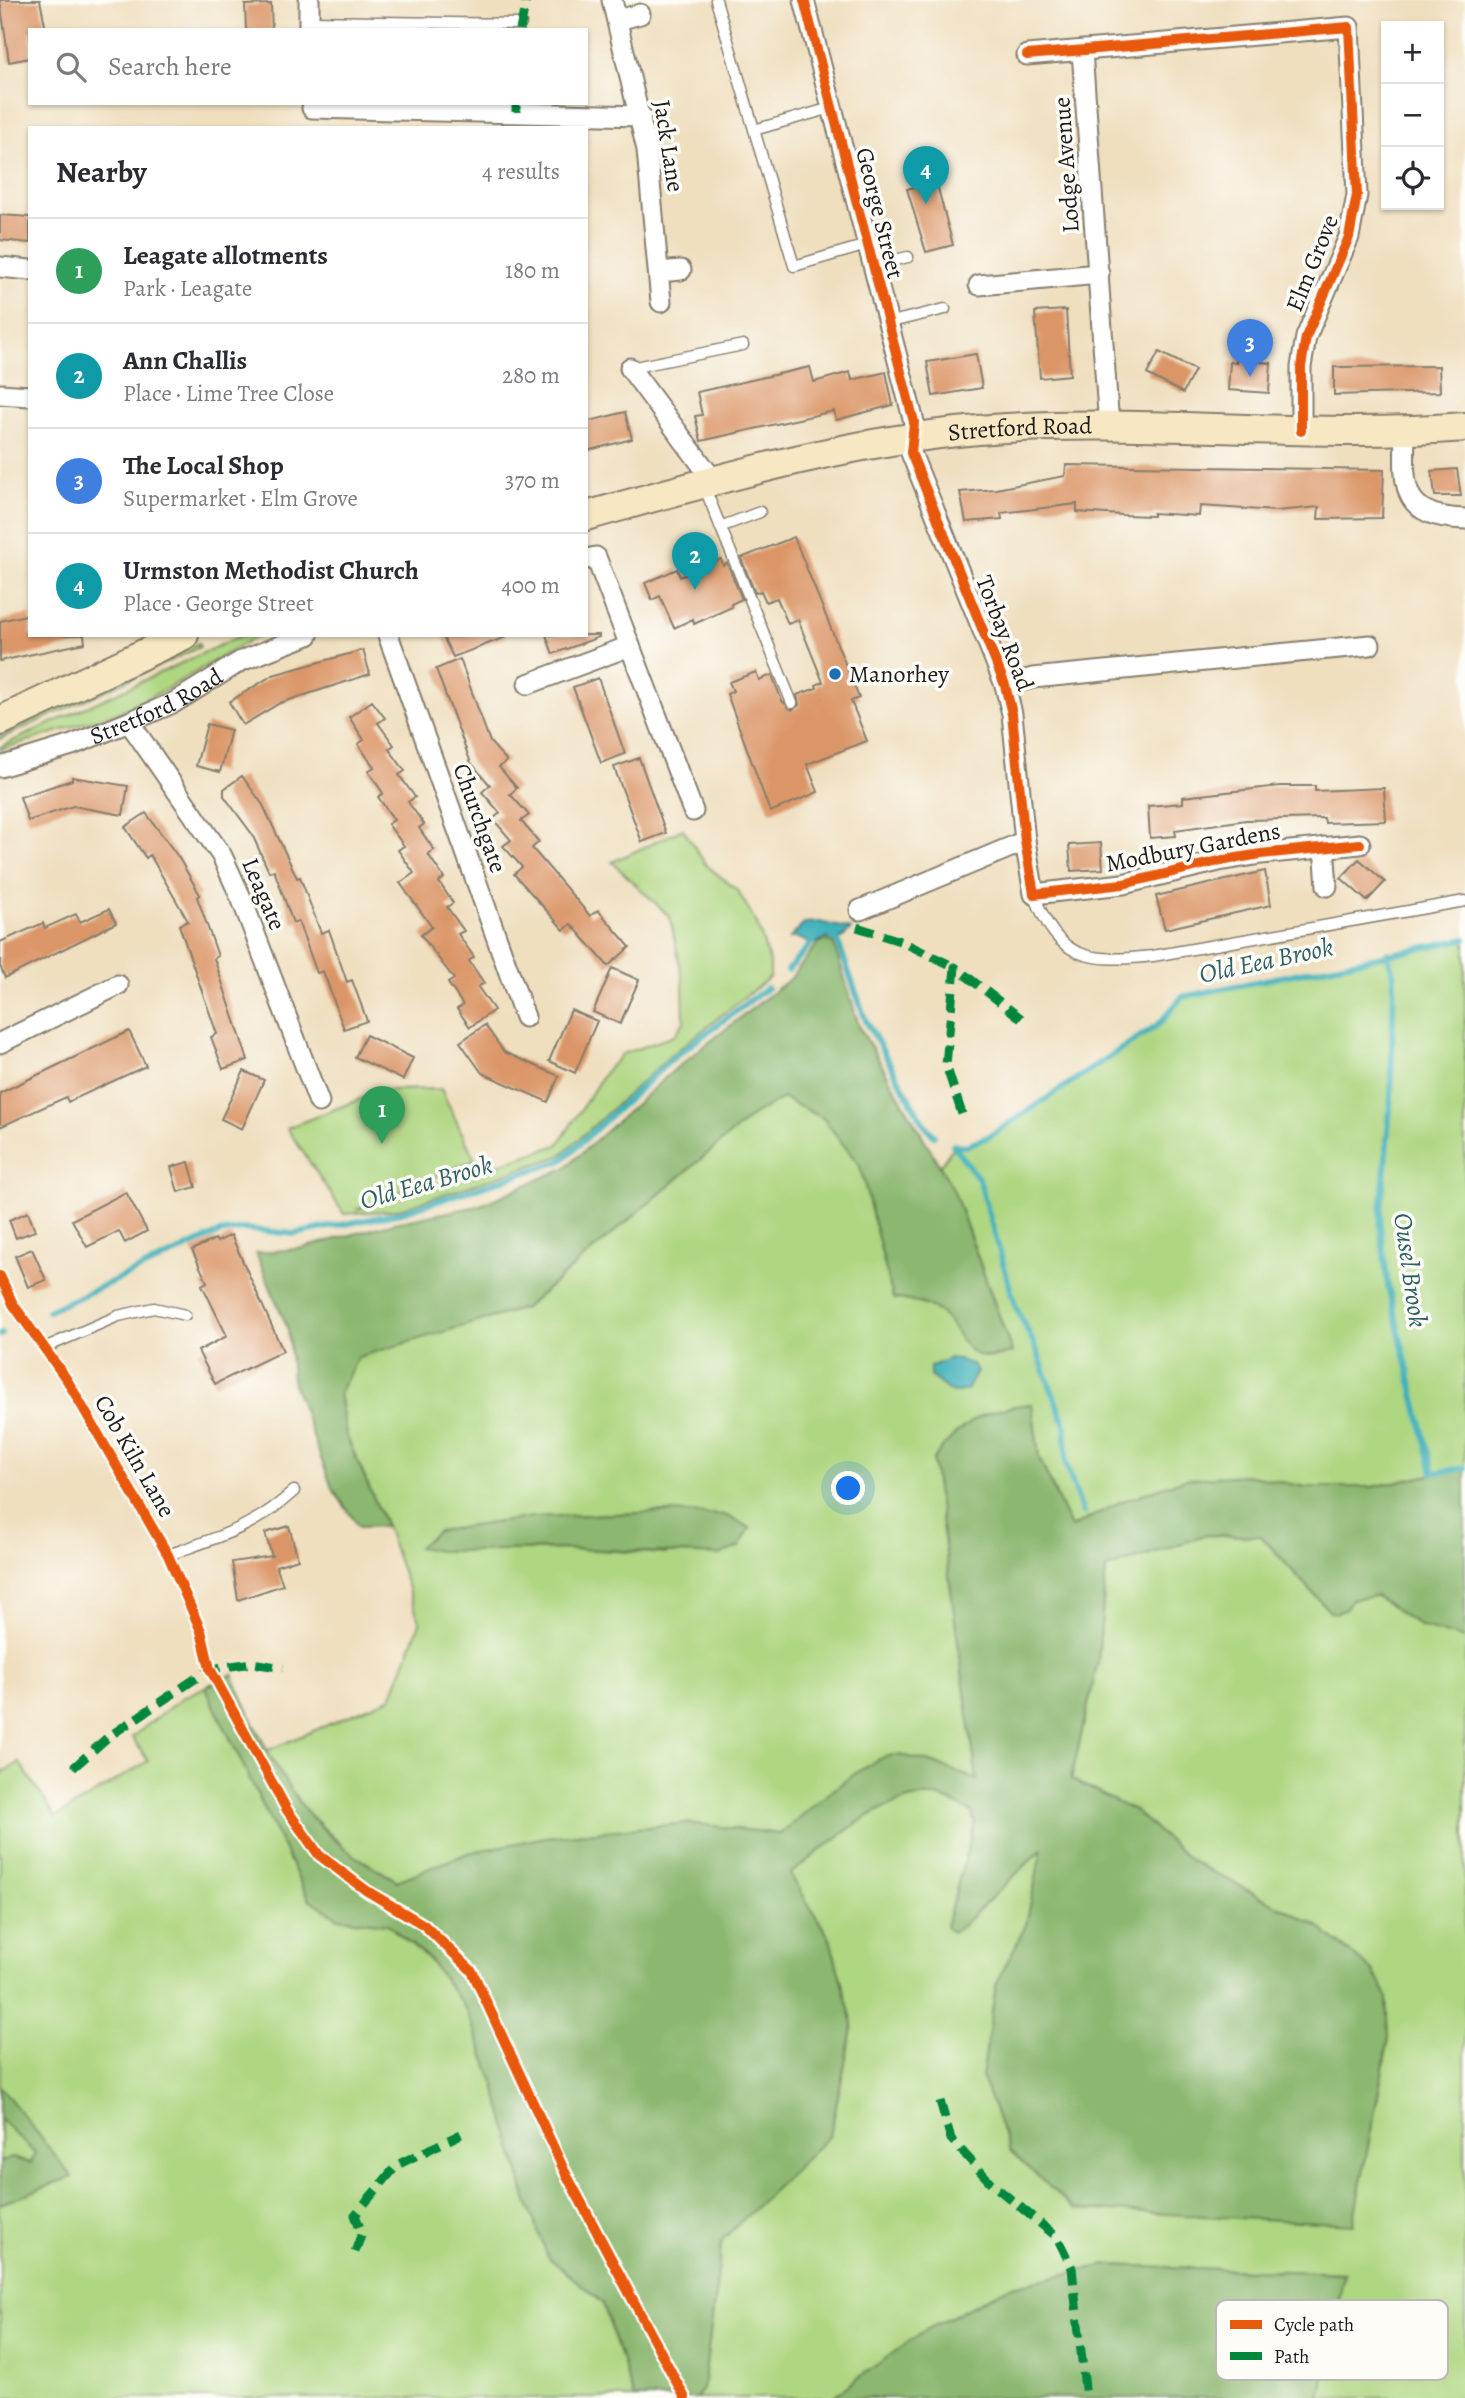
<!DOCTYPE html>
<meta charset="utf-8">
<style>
body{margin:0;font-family:Alegreya,serif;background:#f7f7f7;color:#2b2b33}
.controls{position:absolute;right:21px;top:21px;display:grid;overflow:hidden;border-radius:0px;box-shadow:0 2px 5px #0004}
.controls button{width:63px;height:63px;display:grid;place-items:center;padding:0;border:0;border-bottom:2px solid #e1e1e2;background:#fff;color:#2b2b33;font:35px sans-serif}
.you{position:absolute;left:849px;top:1489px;width:24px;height:24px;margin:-18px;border:5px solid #fff;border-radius:50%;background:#1a73e8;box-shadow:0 0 0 10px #1a73e833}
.badge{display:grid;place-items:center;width:46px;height:46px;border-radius:50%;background:#0b8043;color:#fff;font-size:23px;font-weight:700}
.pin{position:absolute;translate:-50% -58px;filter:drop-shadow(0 2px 4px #0008)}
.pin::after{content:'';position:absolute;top:37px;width:24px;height:21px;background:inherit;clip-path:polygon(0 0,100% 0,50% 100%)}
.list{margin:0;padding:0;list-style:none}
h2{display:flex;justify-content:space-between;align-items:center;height:91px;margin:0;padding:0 28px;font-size:30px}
h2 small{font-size:23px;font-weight:400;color:#7c7c81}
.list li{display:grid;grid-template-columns:46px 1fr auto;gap:21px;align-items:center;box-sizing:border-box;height:105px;padding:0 28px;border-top:2px solid #e1e1e2}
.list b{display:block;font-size:26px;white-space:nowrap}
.list p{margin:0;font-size:23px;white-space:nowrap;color:#7c7c81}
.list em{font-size:23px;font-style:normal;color:#7c7c81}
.icon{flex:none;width:38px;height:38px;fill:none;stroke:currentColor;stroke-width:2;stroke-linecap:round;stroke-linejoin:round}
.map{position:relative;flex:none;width:1465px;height:2398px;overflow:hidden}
.search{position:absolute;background:#fff;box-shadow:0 2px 5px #0004;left:28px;top:28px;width:560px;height:77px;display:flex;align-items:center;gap:18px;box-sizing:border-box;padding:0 24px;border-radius:0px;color:#7c7c81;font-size:26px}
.panel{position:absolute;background:#fff;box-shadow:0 2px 5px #0004;left:28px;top:126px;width:560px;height:511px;border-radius:0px}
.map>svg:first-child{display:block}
</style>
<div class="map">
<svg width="1465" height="2398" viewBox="0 0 1465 2398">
<rect width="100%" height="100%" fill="#fdfcf7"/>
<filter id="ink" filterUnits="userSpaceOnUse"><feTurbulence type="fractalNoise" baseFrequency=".0143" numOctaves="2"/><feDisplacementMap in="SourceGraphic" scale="14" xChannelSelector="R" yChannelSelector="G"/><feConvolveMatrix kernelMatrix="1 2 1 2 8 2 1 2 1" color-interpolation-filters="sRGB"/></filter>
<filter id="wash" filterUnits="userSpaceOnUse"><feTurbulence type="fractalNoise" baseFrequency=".00686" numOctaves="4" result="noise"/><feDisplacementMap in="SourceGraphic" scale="28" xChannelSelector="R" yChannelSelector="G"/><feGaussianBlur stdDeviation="1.57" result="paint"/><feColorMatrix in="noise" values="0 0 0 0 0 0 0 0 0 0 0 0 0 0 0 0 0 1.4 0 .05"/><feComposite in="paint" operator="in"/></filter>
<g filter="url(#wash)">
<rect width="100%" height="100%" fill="#efdfbf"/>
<path fill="#afd681" stroke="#66794e" stroke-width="2" fill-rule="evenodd" d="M242,635H259L163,691L119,712L0,750V747Z
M198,643L200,647L0,739V736L116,678Z
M683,829L706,865L737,890L757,924L770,963V977L669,1057L560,1156L396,1210L344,1214L287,1128L383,1090L441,1089L475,1160L356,1210L558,1145L605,1072L622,1054L674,1036L684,1022L683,980L670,917L612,862Z
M1465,939V1468L1372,1487H1306L1246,1475L1120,1502L1071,1528L1039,1458L1032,1404C986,1408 960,1422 933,1460L978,1780L929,1761L846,1780L780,1834L687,1823L546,1837L468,1853L398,1881L349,1852L302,1807L266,1751L391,1698L420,1623L386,1526L346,1435L339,1393L358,1356L525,1308L753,1115L783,1098L823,1118L860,1166L893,1298C906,1301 924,1302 935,1309C961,1323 965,1376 1012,1351L953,1189L939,1167L951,1150L990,1136L1159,1024L1182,997ZM668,1512L666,1554L578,1549L440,1551L534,1517Z
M1205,1535L1261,1536L1330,1612L1351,1599L1376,1596L1420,1626L1465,1639V2398H1320L1343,2273L1106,2265L1009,2287L922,2332L831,2398H696L703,2389L722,2239L830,2135L853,2024L830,1939L790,1874C829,1845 889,1787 941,1798C951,1801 961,1807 971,1811L975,1823L946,1926L952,1931L962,1926L1043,1848L1026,1925L996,1985L982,2078L1010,2151L1353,2223L1389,2038L1319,1927L1191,1861L1136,1812L1071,1780L1098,1661L1106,1569Z
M205,1687L308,1898L339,1918L387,1924L429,1959L467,2011L494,2082L527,2202L548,2257L603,2303L634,2398H0V2204L71,2177L0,2088V1775L19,1762L56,1817L148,1761L132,1737L182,1698Z
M0,2119L35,2153L32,2163L12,2158L0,2162Z"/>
<path fill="#8bb76f" stroke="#546a46" stroke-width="2" d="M826,940L834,944L859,1026L953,1189L1012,1352C960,1373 962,1324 935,1309C924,1302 906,1301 893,1298L860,1166L823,1118L783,1098L753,1115L524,1308L358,1357L339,1393L346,1435L386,1526L359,1527L332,1488L292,1380L288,1329L256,1253L303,1248L394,1223L478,1206L565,1168L675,1069L791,978L818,943Z
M1032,1404L1039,1458L1071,1528L1120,1502L1185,1479L1246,1475L1306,1487H1372L1465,1468V1639L1420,1626L1376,1596L1351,1599L1346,1609L1337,1613L1330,1612L1261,1536L1205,1535L1106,1569L1098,1661L1071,1779L1136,1812L1191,1861L1319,1927L1374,1972L1387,1997L1389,2037L1353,2224L1074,2209L1010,2151L982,2078L996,1985L1026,1925L1042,1849L962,1926L952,1932L946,1927L975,1823L971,1811C961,1807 951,1801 941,1798C889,1787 829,1845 790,1874L830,1939L853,2024L830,2135L722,2240L703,2389L696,2398H634L603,2303L548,2257L527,2202L494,2082L467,2011L429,1959L387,1924L339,1918L308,1898L205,1687L232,1674C261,1740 290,1810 351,1853C365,1863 382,1872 397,1881L468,1853L546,1837L687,1823L780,1834C801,1817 870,1754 895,1755C924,1757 950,1770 977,1780L933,1460C960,1422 986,1408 1032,1404Z
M668,1512L725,1515L750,1528L739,1547L719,1555L578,1549L440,1551L418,1547L438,1531L534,1517Z
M0,2086L72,2177L0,2204V2162L12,2158L31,2163L35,2153L0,2119Z
M1106,2265L1344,2273L1320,2398H831L922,2332L1009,2287Z"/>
<path fill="#41b1ba" stroke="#2e666b" stroke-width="2" d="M819,922L851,929L838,942L827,938L813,944L795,937L789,939L805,923Z
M950,1358L972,1364L977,1372L967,1390L952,1393L930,1376V1367Z"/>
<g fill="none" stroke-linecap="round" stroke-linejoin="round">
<path stroke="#41b1ba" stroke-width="6" d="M832,937L838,942L866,1021L923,1123L934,1136
M1387,953L1394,976L1391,1096L1380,1224L1388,1286L1433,1473L1465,1468
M788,970L816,938
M953,1145L966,1146L990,1136L1159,1024L1182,997L1465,939
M953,1145L979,1179L1015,1305L1035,1346L1066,1428V1464L1083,1513
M48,1311L219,1233L243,1229L294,1234L396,1214L561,1161L673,1058L767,988
M0,1335L2,1334"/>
</g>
<g id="blocks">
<path fill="#db9667" d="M0,0H40L46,30H30V58L9,62Z
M271,4L272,30H246L245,5Z
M936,181L953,245L926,252L907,189Z
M0,215L30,217V243L0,240Z
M1066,310L1070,375L1040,378L1035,312Z
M1237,347L1262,348L1261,362L1271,363L1269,393L1228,390L1230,362L1236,363Z
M1159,352L1195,370L1183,393L1147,374Z
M976,354L982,388L933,396L927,362Z
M1439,366L1440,392L1334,395V367Z
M810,367L814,382L850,372L852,380L886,372L893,405L836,420L834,411L701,441L695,416L702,415L697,392Z
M625,412L632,439L586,451V422Z
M1066,465L1384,470L1382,518L1318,519L1319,507L1276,511L1200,506L1199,516L1153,513V516L1122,515L1077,512V504L1001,513L1002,519L966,522L960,492L996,489L1065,476Z
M1457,469L1461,496H1435L1432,471Z
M794,537L859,698L851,701L867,741L807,764L818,792L770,812L727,694L733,691L729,682L756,672L759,680L772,675L782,701L792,710L799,705L797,695L817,688L816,685L823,682L798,620L788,624L777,598L766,602L761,591L755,593L741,558Z
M721,559L723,565L727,563L742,599L731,604L732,607L694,624L693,619L674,628L660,596L652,600L645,583L677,569L680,577Z
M30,614V635H84L85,643L0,661V621Z
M442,635H506V637L453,657Z
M546,635H599V637L553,654Z
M363,650L370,674L280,703L243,725L229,702L273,675Z
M460,659L490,742L507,761L499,767L517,788L510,794L529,815L521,821L539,842L532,848L590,916L598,910L630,947L608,966L571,924L564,930L514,874L522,867L503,846L511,840L493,819L500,813L482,792L490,785L471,763L436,669Z
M598,678L625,754L601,763L573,687Z
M372,701L385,718L378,723L394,745L389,749L405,771L399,775L415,797L408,802L424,824L419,828L434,850L428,854L444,878L439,882L453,903L447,907L464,931L458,934L474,957L469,961L484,983L478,987L494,1010L470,1027L457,1009L463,1005L448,983L454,979L421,935L432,927L400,883L414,873L398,850L404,846L388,824L394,820L378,797L383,793L368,771L374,767L358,744L364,740L349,717Z
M207,724L231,730L220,772L196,766Z
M639,758L666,833L642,842L614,767Z
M242,776L263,805L297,878L300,877L321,933L329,930L347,982L352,980L367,1021L344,1029L323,971L317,973L298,921L293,923L274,870L269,872L252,834L224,796V789Z
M72,777L128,786L123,815L73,806L28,821L20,797L72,780Z
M1280,786H1315V791L1384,788L1386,821L1325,823L1324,818L1246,820L1175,830L1176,836L1150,838L1148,806L1183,803V797Z
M146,813L179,858L200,895L197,897L218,956L214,958L248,1060L223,1069L211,1037L217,1034L179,925L188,921L150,855L146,858L125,827Z
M1101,843L1103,869L1071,871L1069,845Z
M1359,859L1385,882L1367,901L1341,878Z
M1265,871L1271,905L1165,929L1156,896Z
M109,909L116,923L5,978L0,966V942L43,923L45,928L76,914L80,922Z
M612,968L639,980L620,1024L593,1012Z
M571,1010L597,1021L575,1073L549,1061Z
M485,1025L504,1052L559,1076L548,1102L482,1073L460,1042Z
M129,1031L146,1066L68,1102L66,1097L0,1127V1093Z
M366,1035L413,1058L403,1080L355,1057Z
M244,1071L264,1080L242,1129L221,1119Z
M189,1162L196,1187L178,1192L171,1167Z
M126,1192L147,1231L125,1243L119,1231L87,1247L72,1220Z
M28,1212L35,1231L16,1238L9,1220Z
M231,1235L283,1351L215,1384L198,1351L227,1336L202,1285L207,1282L192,1250L215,1239L217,1242Z
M32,1249L46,1280L28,1287L15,1256Z
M289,1526L298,1559L276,1566L283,1585L238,1600L232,1562L272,1556L265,1533Z"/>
</g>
</g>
<g filter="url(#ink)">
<use href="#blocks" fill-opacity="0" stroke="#867e6e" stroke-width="2"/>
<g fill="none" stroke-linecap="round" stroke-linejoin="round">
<g stroke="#867e6e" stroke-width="13">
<path id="lane" d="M716,0L794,266L867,245
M309,21L521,24
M754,130L831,108
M872,265L908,257
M887,323L945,309
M630,368L743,345
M704,486L792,703
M720,527L760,512
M1034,894C1058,960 1088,963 1153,956L1465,901
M0,1276L13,1304L67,1380L168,1555L201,1631L210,1669L287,1810L319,1855L367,1891L424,1925L472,1971L564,2170L685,2398
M44,1348L118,1316L154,1308L185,1315
M168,1555C218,1537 254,1528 294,1491"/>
</g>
<g stroke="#867e6e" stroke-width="23">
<g id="street">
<path d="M309,0V30"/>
<path d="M612,0L647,150L661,302"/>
<path d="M804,0L914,422L911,453L1005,685L1012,714L1025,841L1034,894L1123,884L1219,861L1261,854L1360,844"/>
<path d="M618,20L640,14"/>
<path d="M1082,51L1109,427"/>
<path d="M1027,55L1349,27L1357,195L1349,237L1306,337L1301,367V431"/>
<path d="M312,108L641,116"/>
<path d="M0,267L30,270"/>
<path d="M659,272L681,270"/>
<path d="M979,285L1099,274"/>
<path d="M630,368L713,480"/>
<path d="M0,394L30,396"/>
<path d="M1405,430C1404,484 1398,517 1465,519"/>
<path d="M586,559L596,557L693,811"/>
<path d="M388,635L525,1017"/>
<path d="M528,684L630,646"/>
<path d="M1005,685L1033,678L1370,645"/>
<path d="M129,722L222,856L242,900L319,1102"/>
<path id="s1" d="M0,767L72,745L129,722L175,702L241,661L308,635"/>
<path d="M1324,847L1327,886"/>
<path d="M860,910L1025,841"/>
<path d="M0,1043L118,985"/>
</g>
</g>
<g stroke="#867e6e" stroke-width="32">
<g id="secondary">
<path id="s2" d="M586,516C715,480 845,441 978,430C1140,416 1303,440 1465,427"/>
<path d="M0,721L184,635"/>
</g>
</g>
<use href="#lane" stroke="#fff" stroke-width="10"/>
<use href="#street" stroke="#fff" stroke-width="19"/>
<use href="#secondary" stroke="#f7e8c3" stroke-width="28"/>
<path stroke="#00873e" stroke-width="9" stroke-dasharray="18 9" stroke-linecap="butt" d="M520,30L526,0
M516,112V103
M857,927L900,941L955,967
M962,1114L946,1065L955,967L1027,1023
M73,1768L108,1737L210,1669L252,1663L283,1668
M940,2101L951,2139L992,2184L1057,2237L1072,2268L1086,2398
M355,2252L362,2233L355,2215L397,2165L461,2134"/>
<g stroke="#fdfcf7" stroke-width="15">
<path id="cycleway" d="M804,0L914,422L911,453L1005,685L1012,714L1025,841L1034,894L1123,884L1219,861L1261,854L1360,844
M1027,55L1349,27L1357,195L1349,237L1306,337L1301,367V431
M0,1276L13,1304L67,1380L168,1555L201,1631L210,1669L287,1810L319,1855L367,1891L424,1925L472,1971L564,2170L685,2398"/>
</g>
<use href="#cycleway" stroke="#e8590c" stroke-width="10"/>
</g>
</g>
<circle fill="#1f6fb2" stroke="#fdfcf7" stroke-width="2.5" cx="835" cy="674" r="7"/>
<g text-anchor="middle" stroke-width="7" stroke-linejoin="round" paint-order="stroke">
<g font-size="24" fill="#1c1c1c" stroke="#fdfcf7">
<text transform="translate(669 146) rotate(81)" y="8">Jack Lane</text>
<text transform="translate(1066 165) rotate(-94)" y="8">Lodge Avenue</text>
<text transform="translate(880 213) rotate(76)" y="8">George Street</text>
<text transform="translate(1312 263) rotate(-68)" y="8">Elm Grove</text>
<text dy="8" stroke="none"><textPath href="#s2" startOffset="444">Stretford Road</textPath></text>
<text transform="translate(1005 633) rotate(69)" y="8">Torbay Road</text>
<text dy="8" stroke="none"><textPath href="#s1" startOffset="168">Stretford Road</textPath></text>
<text transform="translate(480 818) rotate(70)" y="8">Churchgate</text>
<text transform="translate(1193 847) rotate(-11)" y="8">Modbury Gardens</text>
<text transform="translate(264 894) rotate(67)" y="8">Leagate</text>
<text transform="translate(135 1456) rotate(60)" y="8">Cob Kiln Lane</text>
</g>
<g font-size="24" fill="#1c1c1c" stroke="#fdfcf7" text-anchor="start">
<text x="849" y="682">Manorhey</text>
</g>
<g font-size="26" font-style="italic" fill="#2d5f63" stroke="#fdfcf7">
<text transform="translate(1266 960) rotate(-12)" y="9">Old Eea Brook</text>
<text transform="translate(426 1182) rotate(-16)" y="9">Old Eea Brook</text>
<text transform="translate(1411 1270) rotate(82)" y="9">Ousel Brook</text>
</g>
</g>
<rect x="1216" y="2300" width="232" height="80" rx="10" fill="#fdfcf7" stroke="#bab9b5" stroke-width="2"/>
<rect x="1230" y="2320" width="32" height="9" fill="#e8590c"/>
<rect x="1230" y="2352" width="32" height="8" fill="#00873e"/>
<g font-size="19" fill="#1c1c1c">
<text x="1274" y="2331">Cycle path</text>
<text x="1274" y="2363">Path</text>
</g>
</svg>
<div class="controls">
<button>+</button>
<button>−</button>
<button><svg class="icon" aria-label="locate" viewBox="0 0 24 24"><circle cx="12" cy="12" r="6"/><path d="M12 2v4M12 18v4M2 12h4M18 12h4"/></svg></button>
</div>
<div class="you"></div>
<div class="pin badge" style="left:382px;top:1144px;background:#2e9e5b">1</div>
<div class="pin badge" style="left:695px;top:590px;background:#0f9aa8">2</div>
<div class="pin badge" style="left:1250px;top:377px;background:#3f7fe0">3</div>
<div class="pin badge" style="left:926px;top:204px;background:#0f9aa8">4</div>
<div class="search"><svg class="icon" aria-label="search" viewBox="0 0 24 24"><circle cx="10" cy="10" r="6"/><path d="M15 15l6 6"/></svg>Search here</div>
<section class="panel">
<h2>Nearby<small>4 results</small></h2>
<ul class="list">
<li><span class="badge" style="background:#2e9e5b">1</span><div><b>Leagate allotments</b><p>Park · Leagate</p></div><em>180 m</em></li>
<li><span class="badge" style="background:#0f9aa8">2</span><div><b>Ann Challis</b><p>Place · Lime Tree Close</p></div><em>280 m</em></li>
<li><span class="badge" style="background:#3f7fe0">3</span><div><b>The Local Shop</b><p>Supermarket · Elm Grove</p></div><em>370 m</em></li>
<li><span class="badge" style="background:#0f9aa8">4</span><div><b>Urmston Methodist Church</b><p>Place · George Street</p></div><em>400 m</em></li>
</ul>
</section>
</div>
